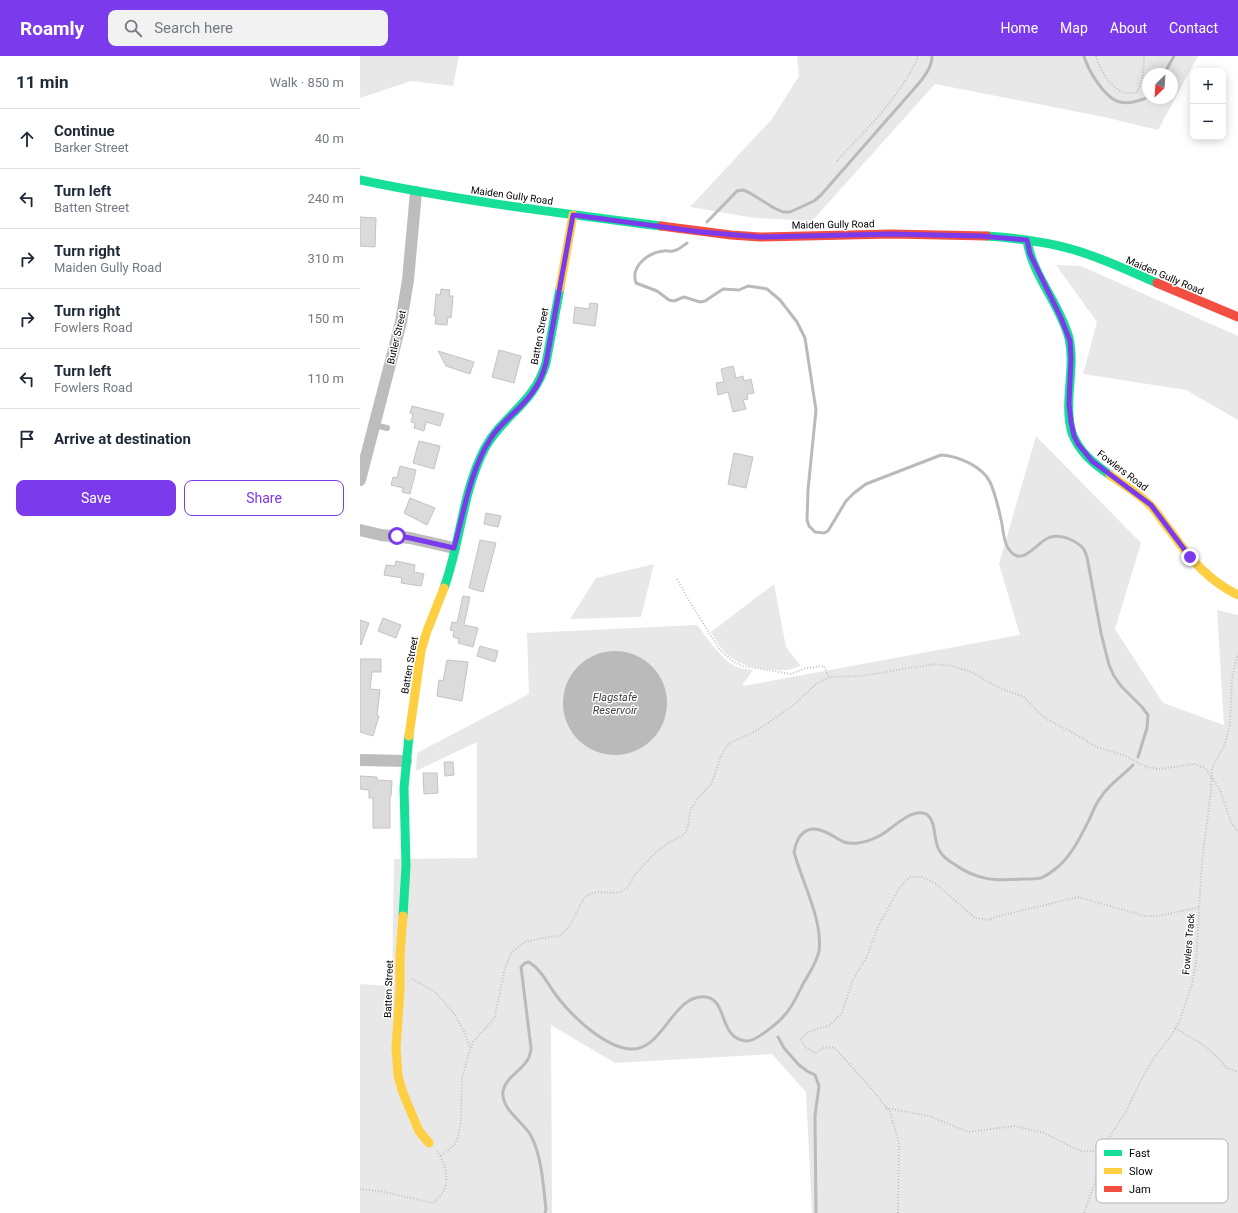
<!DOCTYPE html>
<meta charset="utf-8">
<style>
body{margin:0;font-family:Roboto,sans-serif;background:#f2f2f3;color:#1f2937}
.controls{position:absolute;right:12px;top:12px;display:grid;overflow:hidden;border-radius:8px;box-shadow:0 2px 10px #0003}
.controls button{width:36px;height:36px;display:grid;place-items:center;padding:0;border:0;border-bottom:1px solid #e0e1e3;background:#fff;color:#1f2937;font:20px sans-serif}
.compass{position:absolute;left:782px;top:12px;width:36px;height:36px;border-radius:50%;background:#fff;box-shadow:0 2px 10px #0003;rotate:205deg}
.stop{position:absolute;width:12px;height:12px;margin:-9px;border:3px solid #7c3aed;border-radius:50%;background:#fff}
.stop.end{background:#7c3aed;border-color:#fff;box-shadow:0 1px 4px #0008}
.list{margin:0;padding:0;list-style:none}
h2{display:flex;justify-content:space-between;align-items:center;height:52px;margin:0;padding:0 16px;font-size:17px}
h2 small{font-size:13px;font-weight:400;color:#747a83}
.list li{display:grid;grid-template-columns:26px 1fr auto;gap:12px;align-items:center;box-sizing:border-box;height:60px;padding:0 16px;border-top:1px solid #e0e1e3}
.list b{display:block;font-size:15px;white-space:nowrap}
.list p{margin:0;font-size:13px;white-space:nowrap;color:#747a83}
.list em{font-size:13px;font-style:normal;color:#747a83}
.actions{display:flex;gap:8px;padding:12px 16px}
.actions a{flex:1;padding:9px 0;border:1px solid #7c3aed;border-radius:8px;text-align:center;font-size:14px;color:#7c3aed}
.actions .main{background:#7c3aed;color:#fff}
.icon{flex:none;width:22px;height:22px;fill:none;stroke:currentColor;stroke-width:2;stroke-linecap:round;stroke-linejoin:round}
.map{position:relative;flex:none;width:878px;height:1157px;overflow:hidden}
header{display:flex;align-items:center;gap:24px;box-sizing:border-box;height:56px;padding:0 20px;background:#7c3aed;color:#fff}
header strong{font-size:19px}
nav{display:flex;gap:22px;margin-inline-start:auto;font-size:14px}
.search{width:280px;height:36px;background:#f2f2f3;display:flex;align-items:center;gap:10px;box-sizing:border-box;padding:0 14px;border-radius:8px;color:#747a83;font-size:15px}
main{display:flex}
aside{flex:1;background:#fff}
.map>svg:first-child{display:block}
</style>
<header>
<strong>Roamly</strong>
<div class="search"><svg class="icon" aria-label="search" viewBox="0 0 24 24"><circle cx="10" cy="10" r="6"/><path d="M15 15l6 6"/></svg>Search here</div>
<nav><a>Home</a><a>Map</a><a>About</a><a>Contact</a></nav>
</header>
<main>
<aside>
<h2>11 min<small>Walk · 850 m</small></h2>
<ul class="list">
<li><svg class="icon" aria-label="ahead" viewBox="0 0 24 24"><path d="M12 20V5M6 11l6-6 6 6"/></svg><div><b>Continue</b><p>Barker Street</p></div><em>40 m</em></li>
<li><svg class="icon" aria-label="left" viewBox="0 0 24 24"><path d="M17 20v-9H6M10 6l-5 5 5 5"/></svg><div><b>Turn left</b><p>Batten Street</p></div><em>240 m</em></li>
<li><svg class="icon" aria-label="right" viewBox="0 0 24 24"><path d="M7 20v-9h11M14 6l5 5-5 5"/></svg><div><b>Turn right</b><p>Maiden Gully Road</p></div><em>310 m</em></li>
<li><svg class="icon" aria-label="right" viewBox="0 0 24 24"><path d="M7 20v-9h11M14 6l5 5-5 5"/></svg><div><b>Turn right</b><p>Fowlers Road</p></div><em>150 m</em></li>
<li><svg class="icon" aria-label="left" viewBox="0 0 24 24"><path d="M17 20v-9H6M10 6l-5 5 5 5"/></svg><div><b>Turn left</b><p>Fowlers Road</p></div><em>110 m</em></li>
<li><svg class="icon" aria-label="arrive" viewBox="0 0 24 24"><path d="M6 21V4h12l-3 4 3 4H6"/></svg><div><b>Arrive at destination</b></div></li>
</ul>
<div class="actions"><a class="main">Save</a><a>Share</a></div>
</aside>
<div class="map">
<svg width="878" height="1157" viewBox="0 0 878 1157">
<rect width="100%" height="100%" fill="#fff"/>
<path fill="#e8e8e8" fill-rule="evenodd" d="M0,0H99L93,30L51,25L0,42Z
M437,0H838L798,74L744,61L575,28L452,165L395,162L330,151L412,63L439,20ZM788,18H812V42H788Z
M696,209L721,210L878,280V364L826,334L723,318L737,266Z
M676,380L781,487L755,573L803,647L864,669L857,554L878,559V1157H452L446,1036L412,998L255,1007L191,969L192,1157H0V928L32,930L34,803L117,802V686L56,715L57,697L169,638L167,577L337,569C347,581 362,605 377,611C382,613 388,613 393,614L383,628V630L660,579L639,508Z
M294,508L281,561L210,563L236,522Z
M414,528L426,591L441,610C436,611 431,614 426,614C405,615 377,611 363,594C358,589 355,582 351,576Z"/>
<path fill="#bababa" d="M203 647a52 52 0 1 1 104 0a52 52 0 1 1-104 0Z"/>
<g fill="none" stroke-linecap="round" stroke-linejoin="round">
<path stroke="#bababa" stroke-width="3" d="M724,0C728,14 745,43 760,46C768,48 781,45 788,41
M804,18L814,0
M347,166L377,135L383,134L390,137L414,152L423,156H430L454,145L461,139L560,26C566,18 572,10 572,0
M327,187C323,190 319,194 313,195C310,196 307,194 304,195C289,196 270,210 276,227L297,235L309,244L314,245L324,241L340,246L345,245L363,233L379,234L388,230L402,232L407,233L420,244L437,266L445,282L456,354L448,434L447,464L449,470L455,476L464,477L468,475L486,445L494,437L506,428L581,399C598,400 622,410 630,426C636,439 639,454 642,468C643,475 644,486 648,492C661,513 675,488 688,482C698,477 713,483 722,491C724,493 726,498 727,501L741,577L749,609L754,620L761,630L782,651L788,659L787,672L778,701
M418,981L424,992L439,1009L447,1015L455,1019L459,1030L455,1060L456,1157
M185,1157L186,1153C183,1129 182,1099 170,1078C161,1064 141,1053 143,1035C146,1020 164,1014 169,1001C170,998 171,995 171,992L162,919L161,911L165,907L169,906C183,915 189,931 199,943C214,962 244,990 269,993C304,996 312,937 346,941C368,944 358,982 386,985C395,986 412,971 419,965C431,954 436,942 443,928C449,918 457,906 459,895C463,864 442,826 434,796C437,779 447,767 465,776C471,778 477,783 484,786C489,788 493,787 498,787C506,786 514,783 521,779C532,773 552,751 566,758C577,765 573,784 579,794C582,800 589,805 594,808C618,825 636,825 663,823C669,823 676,823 681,822C688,819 693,815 699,810C713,797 721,780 730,762C733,755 736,747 741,741C749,728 763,720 773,709"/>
</g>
<path fill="#dbdbdb" stroke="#c3c3c3" d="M0,161L16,162L15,191L0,190Z
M81,233L90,234L89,240H93L91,262L88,261L87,269L75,268L76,260H74L76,238L80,239Z
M230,247L238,248L235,270L213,267L215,251L229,253Z
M139,294L161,300L154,327L132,321Z
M78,295L114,306L110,318L86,310Z
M373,310L376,322L383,320L384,325L391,323L394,337L387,338L388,343L383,344L386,353L373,356L368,336L358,339L356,327L364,326L361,313Z
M52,350L84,358L80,370L66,366L64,375L54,372L55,367L51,366L53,358L50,357Z
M59,385L80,390L74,413L53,407Z
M374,397L393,401L386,432L368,428Z
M40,410L56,414L50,438L42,436L43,432L31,429L33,421L37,422Z
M50,442L75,452L67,469L44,457Z
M126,457L141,460L138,471L124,468Z
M120,484L136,487L123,536L109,532Z
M36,505L55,509L54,516L64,518L61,530L41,527L42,522L24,519L26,509L35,510Z
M103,540L110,541L104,569L118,572L113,591L98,587L99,583L93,581L94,575L90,574L92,566L97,567Z
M23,562L41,569L36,582L18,575Z
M0,564L9,567L1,589L0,588Z
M120,590L138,595L135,606L117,600Z
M0,603H21V616H12L10,633L20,634L17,659L19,660L13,680L0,676Z
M87,604L108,606L102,645L77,640L79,624L83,625Z
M84,706H93L94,719L85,720Z
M63,717H77L78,737L64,738Z
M0,720L17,721V724L32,725L31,740H30V772H13V742H9V734L0,733Z"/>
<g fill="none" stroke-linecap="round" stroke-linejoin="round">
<path stroke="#c2c2c2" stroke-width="2" stroke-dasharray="1 2" stroke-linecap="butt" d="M736,0C741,17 756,43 777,36L781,27L783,19L784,0
M477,105C506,73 542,40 558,0
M317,523L328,543L360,594L374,606L383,610L431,618L446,612L464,610L469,621
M52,923L74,935L93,956L105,977L110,992
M815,972L839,986L854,998L867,1012L878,1016
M526,1052L569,1060L608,1076L655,1070L684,1077L710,1090L722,1095H742
M81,1100L95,1088L98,1081L101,1066L102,1022L108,1000L113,986L133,964L135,960L145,912L152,896L165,886L183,882L198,880L202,878L210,869L224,842L232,837L237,836L257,837L262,835L267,832L276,817L292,800L305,789L323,779L326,776L328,769L330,755L337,743L351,728L355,718L360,702L366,691L370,687L394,676L408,667L435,648L456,628L469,621L501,620L574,608L592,610L612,616L635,630L664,641L681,659L688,664L710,675L737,691L763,699L786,711L799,713L835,708L845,712L851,720L860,734L871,766L878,776
M0,1133L19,1135L73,1147C78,1142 83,1138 85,1132C89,1121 84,1104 77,1095
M538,1157L539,1087L530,1056L515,1037L474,991L464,992L455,997L445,991L441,983L448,976L470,969L482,957L492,926L508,898L517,873L539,832L550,821H562L576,828L615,862L628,864L639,860L718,841L785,860H798L840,851
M724,1157L739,1115L742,1095L748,1083L767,1054L779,1028L793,1003L813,977L820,964L832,928L836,907L842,805L851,736L852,712L864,690L868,677L870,668L872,622L878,598"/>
<path stroke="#bdbdbd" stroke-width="6" d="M14,369L27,372"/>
<path stroke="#bdbdbd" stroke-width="12" d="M0,424L41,266L48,224L56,136
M0,474L21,479L50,482L94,492
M0,704L46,705"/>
<path stroke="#16e098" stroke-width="9" d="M0,124C99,145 201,157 301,170
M627,180C655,182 684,185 711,193C741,201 769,215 797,227
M667,184C672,219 700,248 709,282C716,313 703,346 712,377C719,396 734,408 750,419
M84,532C101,486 102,436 125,392C143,359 174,348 186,307L200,232
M43,860L46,810L44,732L49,680"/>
<path stroke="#ffcf43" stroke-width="9" d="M200,232L213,159
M750,419C764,429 780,438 792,451C799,459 805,469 812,477C830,503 849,525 878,539
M49,680L61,595L67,575L84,532
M43,860L40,899V935L36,992L38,1020L43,1037L59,1075L69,1087"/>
<path stroke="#f24e42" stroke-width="9" d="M301,170L371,179L400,181L532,178L627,180
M797,227L878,261"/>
</g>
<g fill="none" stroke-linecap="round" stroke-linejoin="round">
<path stroke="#7c3aed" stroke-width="5" d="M37,480L50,482L94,492C104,456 110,414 131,382C142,365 160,354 172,337C179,328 183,318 186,307L213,159L341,176L400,181L532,178L620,180L667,184L670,198L701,262L710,285L711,303L709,348L711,366L714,380L718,388L732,405L791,449L830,501"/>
</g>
<g text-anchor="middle" stroke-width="3" stroke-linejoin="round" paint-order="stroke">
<g font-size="10" fill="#000" stroke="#fff">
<text transform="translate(152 139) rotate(8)" y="4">Maiden Gully Road</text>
<text transform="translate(473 168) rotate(-1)" y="4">Maiden Gully Road</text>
<text transform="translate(805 219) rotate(23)" y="4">Maiden Gully Road</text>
<text transform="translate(179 280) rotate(-79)" y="4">Batten Street</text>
<text transform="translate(36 281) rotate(-77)" y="4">Butler Street</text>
<text transform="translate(763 414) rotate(37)" y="4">Fowlers Road</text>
<text transform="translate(49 609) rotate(-80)" y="4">Batten Street</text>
<text transform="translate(828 888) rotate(-85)" y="4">Fowlers Track</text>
<text transform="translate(28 933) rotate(-88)" y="4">Batten Street</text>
</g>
<g font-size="11" font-style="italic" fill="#3d3d3d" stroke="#fff">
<text x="255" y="645">Flagstafe<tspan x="255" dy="13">Reservoir</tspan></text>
</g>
</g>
<rect x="736" y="1083" width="132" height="64" rx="6" fill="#fff" stroke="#b2b2b2" stroke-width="1"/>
<rect x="744" y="1094" width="18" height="6" fill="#16e098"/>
<rect x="744" y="1112" width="18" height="6" fill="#ffcf43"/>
<rect x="744" y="1130" width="18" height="6" fill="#f24e42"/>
<g font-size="11" fill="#000">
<text x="769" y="1101">Fast</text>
<text x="769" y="1119">Slow</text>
<text x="769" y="1137">Jam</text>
</g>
</svg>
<div class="controls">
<button>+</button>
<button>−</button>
</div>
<svg class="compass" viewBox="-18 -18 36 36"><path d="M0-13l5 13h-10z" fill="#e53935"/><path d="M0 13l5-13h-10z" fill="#747a83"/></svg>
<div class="stop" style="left:37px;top:480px"></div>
<div class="stop end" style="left:830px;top:501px"></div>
</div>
</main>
